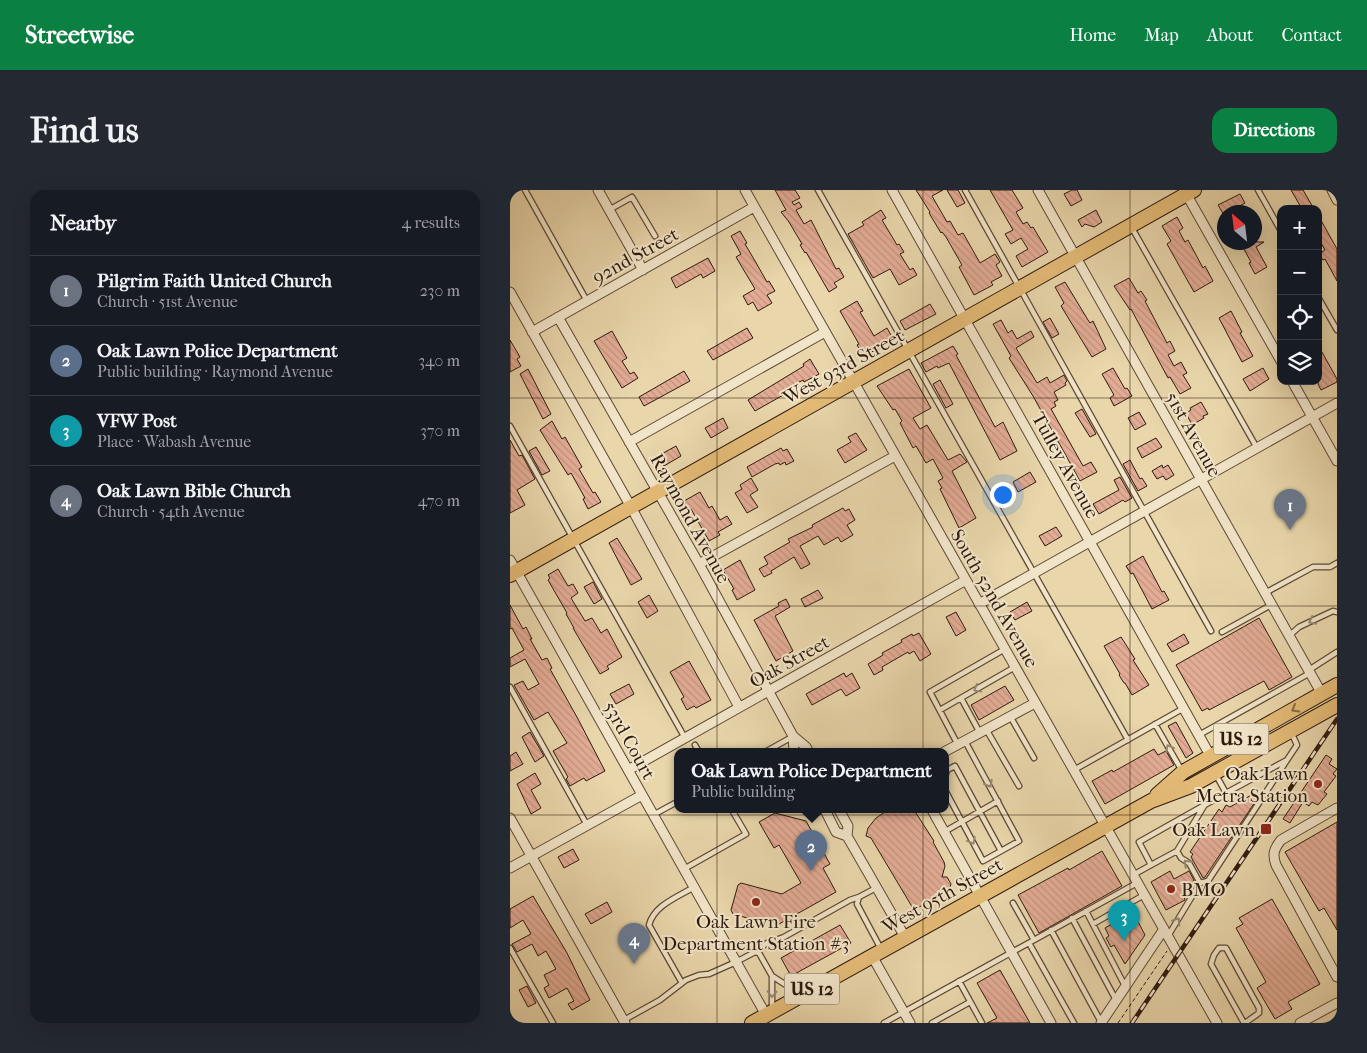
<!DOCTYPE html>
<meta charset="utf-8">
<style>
body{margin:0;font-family:"IM FELL French Canon",serif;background:#242831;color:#f1f3f6}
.controls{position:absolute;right:15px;top:15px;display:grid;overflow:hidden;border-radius:10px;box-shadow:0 5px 20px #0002}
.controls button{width:45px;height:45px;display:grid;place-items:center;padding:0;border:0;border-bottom:1px solid #363941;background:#171b24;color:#f1f3f6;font:25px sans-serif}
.compass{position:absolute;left:707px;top:15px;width:45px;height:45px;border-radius:50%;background:#171b24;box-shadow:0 5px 20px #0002;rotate:332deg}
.you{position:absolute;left:492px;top:304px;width:18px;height:18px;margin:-12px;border:4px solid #fff;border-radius:50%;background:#1a73e8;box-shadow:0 0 0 8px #1a73e833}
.badge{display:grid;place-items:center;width:32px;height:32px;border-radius:50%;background:#0b8043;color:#fff;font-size:16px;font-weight:700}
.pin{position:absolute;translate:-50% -41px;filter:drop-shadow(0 1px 2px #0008)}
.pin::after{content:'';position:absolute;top:26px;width:18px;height:15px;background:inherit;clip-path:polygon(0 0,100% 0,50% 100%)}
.popup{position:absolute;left:164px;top:558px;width:275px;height:65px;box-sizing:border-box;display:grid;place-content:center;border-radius:10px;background:#171b24;filter:drop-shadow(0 1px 4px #0005);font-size:16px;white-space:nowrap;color:#9ea1a6}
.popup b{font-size:19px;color:#f1f3f6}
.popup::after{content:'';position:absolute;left:50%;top:100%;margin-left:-10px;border:10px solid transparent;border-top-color:#171b24}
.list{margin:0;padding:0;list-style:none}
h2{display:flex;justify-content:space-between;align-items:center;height:65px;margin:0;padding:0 20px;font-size:21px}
h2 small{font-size:16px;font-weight:400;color:#9ea1a6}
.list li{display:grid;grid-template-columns:32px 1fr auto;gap:15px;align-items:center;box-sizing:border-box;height:70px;padding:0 20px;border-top:1px solid #363941}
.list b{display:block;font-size:19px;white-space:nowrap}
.list p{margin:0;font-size:16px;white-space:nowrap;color:#9ea1a6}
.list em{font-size:16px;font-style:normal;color:#9ea1a6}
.icon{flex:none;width:28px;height:28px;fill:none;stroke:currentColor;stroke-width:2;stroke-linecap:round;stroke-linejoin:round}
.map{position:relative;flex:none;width:827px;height:833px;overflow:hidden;border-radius:15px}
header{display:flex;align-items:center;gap:30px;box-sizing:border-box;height:70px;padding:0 25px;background:#0b8043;color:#fff}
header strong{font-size:24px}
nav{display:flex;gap:28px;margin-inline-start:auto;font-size:18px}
.intro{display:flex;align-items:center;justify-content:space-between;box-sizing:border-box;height:120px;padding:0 30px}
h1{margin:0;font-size:35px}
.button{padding:12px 22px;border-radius:15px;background:#0b8043;color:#fff;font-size:18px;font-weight:700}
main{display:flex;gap:30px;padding:0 30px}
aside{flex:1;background:#171b24;border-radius:15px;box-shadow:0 5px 20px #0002}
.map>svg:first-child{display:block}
</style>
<header>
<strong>Streetwise</strong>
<nav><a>Home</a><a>Map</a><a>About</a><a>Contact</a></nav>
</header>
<div class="intro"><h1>Find us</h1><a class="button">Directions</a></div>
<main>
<aside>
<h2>Nearby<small>4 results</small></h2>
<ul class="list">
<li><span class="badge" style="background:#6b7280">1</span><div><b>Pilgrim Faith United Church</b><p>Church · 51st Avenue</p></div><em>230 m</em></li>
<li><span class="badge" style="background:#5c6f8a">2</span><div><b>Oak Lawn Police Department</b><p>Public building · Raymond Avenue</p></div><em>340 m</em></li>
<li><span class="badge" style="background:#0f9aa8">3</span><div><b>VFW Post</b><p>Place · Wabash Avenue</p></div><em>370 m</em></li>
<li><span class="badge" style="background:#6b7280">4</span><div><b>Oak Lawn Bible Church</b><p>Church · 54th Avenue</p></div><em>470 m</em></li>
</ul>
</aside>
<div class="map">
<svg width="827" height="833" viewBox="0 0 827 833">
<defs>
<pattern id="building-back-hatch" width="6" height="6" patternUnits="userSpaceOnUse" patternTransform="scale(1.25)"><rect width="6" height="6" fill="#e3ac95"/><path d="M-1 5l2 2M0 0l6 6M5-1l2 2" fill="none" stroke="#c3937f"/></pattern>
</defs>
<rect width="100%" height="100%" fill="#e9d6ab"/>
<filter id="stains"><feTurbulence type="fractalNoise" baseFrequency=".004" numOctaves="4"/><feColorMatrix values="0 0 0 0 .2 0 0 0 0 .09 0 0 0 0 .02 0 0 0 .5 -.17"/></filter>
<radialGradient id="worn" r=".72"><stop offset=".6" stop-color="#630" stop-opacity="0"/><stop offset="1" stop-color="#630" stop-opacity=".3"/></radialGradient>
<path fill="url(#building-back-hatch)" stroke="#2e1a0d" d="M265,0H285L290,8L282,12L284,15L289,12L292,17L286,20L294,34L301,30L326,79L329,78L334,87L324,93L327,97L319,102L296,62L295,63L290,55L292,54L279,32L271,22L276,20Z
M406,0H433L422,6L437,32L440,31L448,45L453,43L470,73L485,64L490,72L486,75L492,86L481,92L483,95L464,105L449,77L452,75L436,47L432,42L431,43L419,23L420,22Z
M437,0H448L455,13L447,17Z
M480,0H502L513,18L506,22L513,34L517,32L521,38L523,37L538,62L512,77L506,66L518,59L511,48L501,54L495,44L503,40Z
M562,0H567L572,10L561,16L554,4Z
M781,0H793L804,19H792Z
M730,4L735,13L718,22H714V25L708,15Z
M371,20L376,28L372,30L387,55L389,54L394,62L390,64L400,80L403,78L407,85L389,95L380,79L363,88L338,44L354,35L352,32Z
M586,20L592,32L584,37L575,34L572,37L568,30Z
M808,25L827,59V91L815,69L813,70L809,64L815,60L808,48Z
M667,27L673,38L669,41L675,52L678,50L693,78L695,76L703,91L684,102L657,54L661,51L652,36Z
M230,41L237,53L235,54L245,71L257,92L259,91L265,101L257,105L262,113L248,121L243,112L238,115L233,106L245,99L226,67L231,64L221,46Z
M730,52H754L746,57L757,77L745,84L739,73L741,72Z
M198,68L205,81L193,88L191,84L166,98L161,88Z
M619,88L628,103L631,101L637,110L635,111L657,153L660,151L665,161L658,165L664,176L671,172L677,183L673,185L681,198L670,204L660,187L658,188L621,119L620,120L604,96Z
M555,92L578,130L580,133L583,131L596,159L582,167L551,116L554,113L545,97Z
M347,111L353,121L350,122L364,146L377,138L382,147L371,154V155L368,157L369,159L353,165L347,155L349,154L330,121Z
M420,114L426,124L395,140L390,131Z
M721,121L732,142L730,143L743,166L732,172L709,128Z
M540,128L549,144L542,148L533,132Z
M491,130L498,143L502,140L507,149L521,141L524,147L506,158L527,193L537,187L540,193L554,185L557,191L555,193L556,195L544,202L548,210L544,212L546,216L541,219L573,276L581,272L587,282L570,291L523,206L499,168L501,166L483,134Z
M237,138L243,148L203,170L197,161Z
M102,141L117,168L112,171L120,184L124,182L128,188L112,198L84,151Z
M0,150L10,167L7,169L11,176L0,182Z
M808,155L827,189V192L811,200L808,194V188L811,186L808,181Z
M443,156L448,164L446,165L485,237L493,232L507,261L490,270L439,173L428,178L427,176L416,182L411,173Z
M300,169L309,184L294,192L293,190L273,201L275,204L245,221L238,210L294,176L293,174Z
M603,178L615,199L617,198L622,206L604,216L600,208L604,205L592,184Z
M753,178L759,189L740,201L733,189Z
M18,179L41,224L33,229L10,184Z
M399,179L421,218L403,228L410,239L417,235L438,270L450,264L457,272L442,281L466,328L449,338L430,299L432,298L428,291L433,288L423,269L416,273L406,256L403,258L390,233L392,231L385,219L383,220L367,196Z
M174,181L180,191L134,216L129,207Z
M430,190L443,214L436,218L423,194Z
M691,212L698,224L693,226L694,228L682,235L676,223L681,220L680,218Z
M572,219L586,244L580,247L565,223Z
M629,222L636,234L625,240L618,228Z
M213,228L218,238L201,248L195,238Z
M42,231L52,249L55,247L72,277L69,279L83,303L85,302L91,312L78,319L73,309L75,308L61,283L58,285L30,240Z
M346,243L357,260L335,273L327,260L341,252L338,247Z
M646,248L652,257L632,268L627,258Z
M0,250L9,266L12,265L25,289L7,300L15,315L0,323Z
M166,256L171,266L154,276L148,266Z
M26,257L40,281L32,285L19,261Z
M271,258L273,261L277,259L284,271L276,275L275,272L270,275L269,273L265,274L242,287L237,277Z
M620,270L630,289L632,288L637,296L628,301L613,274Z
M652,275L653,278L658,275L664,285L656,290L653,286L647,289L642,281Z
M520,282L526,292L508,302L503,292Z
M610,287L622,308L615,312L613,310L589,324L583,314L609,300L604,290Z
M241,288L248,300L240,305L248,317L237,323L225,303L232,299L230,295Z
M190,302L199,318L202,316L210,330L217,326L222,334L208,342L210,345L199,351L181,319L179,320L174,311Z
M333,318L335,321L339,319L345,330L337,335L343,345L331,352L328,347L314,355L308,346L290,356L300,374L291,379L284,367L261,381L262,383L254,387L249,379L258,374L254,367L280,352L278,349L303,337L302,335Z
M546,337L552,346L535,356L529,346Z
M107,348L132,389L121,395L99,353Z
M633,366L652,402L654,401L659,410L642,419L623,383L621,384L616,376Z
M230,370L245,400L227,410L222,400L224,399L213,380Z
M48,379L58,396L63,394L68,403L61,408L75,431L82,428L91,443L97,439L112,467L97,476L99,479L90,484L63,438H64L56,424L57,423L38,390L40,388L38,385Z
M83,392L92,409L84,414L74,397Z
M308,400L313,408L295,417L291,409Z
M139,405L148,421L137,428L128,412Z
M276,409L280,417L265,426L283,461L266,471L244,430L269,416L268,413Z
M517,412L522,421L505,430L500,422Z
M0,415L13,439L16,437L22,449H20L32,470L37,468L42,478L40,479L68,529L95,581L76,591L74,588L60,596L56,589L58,587L43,561L57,553L38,522L24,530L4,495L13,491L18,500L29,494L15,469L0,477V468L14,460L2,438L0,439Z
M446,422L456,440L446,446L436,427Z
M749,428L782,487L759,500L754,491L699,520L698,518L692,521L666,475Z
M409,443L421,464L410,471L404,461L399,464L398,462L372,477L373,480L364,485L358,474L373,465L372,463L392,452L391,450L402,444L403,446Z
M674,444L679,453L662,462L657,454Z
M611,447L625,469L623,470L639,495L622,505L615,493H614L609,485L610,484L594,456Z
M179,471L201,510L186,518L184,516L177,520L171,509L174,507L160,482Z
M334,483L336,487L342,483L350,498L336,506L331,499L302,515L296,504Z
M119,494L124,504L106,514L100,504Z
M495,496L504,510L469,530L461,515Z
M666,532L683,563L676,568L658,536Z
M20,542L34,566L25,572L12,547Z
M644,559L648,565L656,561L664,575L595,614L582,591L602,580L603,582Z
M6,562L13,574L0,581V566Z
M816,565L822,569L819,574L827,579L823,584L826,586L814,602L817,604L808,615L802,612L799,616L793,612L780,633L773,629Z
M25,583L31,594L21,600L31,618L21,624L7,594Z
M745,603L749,606L695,687L693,688L681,667L683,664L680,662L709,619L712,622L716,615L720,617Z
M387,620H404L424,651L423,652L434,672L435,676L432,687H437L441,694L439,700L404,720L361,648L356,646L358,638L366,628L375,622Z
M265,623L296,631L320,674L313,678L326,702L269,734L255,730V733L223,724L221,720L228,695L231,693L272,704L291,693L269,655L264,658L249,632Z
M827,632V740L814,718L809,721L775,662Z
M63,659L69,670L54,678L48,667Z
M592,661L612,696L529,743L508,705L558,678L559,680Z
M660,681L664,689L679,681L684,690L674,706L675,710L656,720L641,692Z
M23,706L57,763L80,810L62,820L58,814L64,811L57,798L39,808L34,798L39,795L34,785L46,779L36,761L28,766L22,754L7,762L2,754L21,744L13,730L0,738V719Z
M762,709L810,794L778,812L782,819L765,829L747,798L756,792L726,738L733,734L729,728Z
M97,712L102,722L81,734L75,724Z
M623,722L635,745L615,774L604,755L601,757L596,748L599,746L595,738Z
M330,735L341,753L281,786L271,768Z
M490,780L520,833H477L487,828L467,793Z
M17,796L26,813L18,817L9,800Z"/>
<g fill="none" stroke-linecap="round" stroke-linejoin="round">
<g stroke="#5d4934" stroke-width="7">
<path id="lane" d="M15,0L77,111
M308,0L618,550
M455,0L701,441
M748,0L771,41
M99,20L122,7L145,46
M622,38L747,258
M808,107L827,140
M0,236L175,548
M755,403L803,377H820L827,373
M712,442L761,415
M779,446L789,437L823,421L827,422
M799,480L827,462
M0,497L77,635
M451,508L470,543
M430,520L505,477
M500,526L524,568
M645,534L672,581
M476,539L509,596
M689,545L800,483
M185,555L189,562
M448,555L420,502L495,459
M255,562L282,547
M564,580L674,518
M435,587L437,580L445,576L491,661
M435,600L473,671L509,651L455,551
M716,603L777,570L787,555L781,542
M143,625L167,612
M434,642L488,611
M641,675L667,661L694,616
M174,679L236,644L222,620
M623,685L641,675L629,652L716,603L706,585
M690,693L698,691L777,570
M366,698L349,707L347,714L371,759
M503,713L524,750
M576,721L615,796
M562,728L606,810
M583,734L634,705
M541,740L591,832
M658,746L690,693L679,673L671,668L667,661
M519,753L564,833
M0,758L43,833
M245,762L257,753L274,747L340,710L349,707
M262,786L290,804
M449,791L472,833
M172,793L139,735C144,715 168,707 184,697
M114,830L150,810L176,790L189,785L199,784L226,772L245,762L249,763L262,786V818
M374,833L627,693
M422,833L460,812
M734,833L701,774L704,765L709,758H716L749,818V823L735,833"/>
</g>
<g stroke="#5d4934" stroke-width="11">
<path id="street" d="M88,0L133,80
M235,0L707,833
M382,0L701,567
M528,0L812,504
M674,0L771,171
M822,0L827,10
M0,102L121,317L229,517
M48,127L189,374L283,546L296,557L299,562
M22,142L244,17
M782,191L827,271
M119,252L315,142
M0,370L256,825
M189,374L385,266
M469,414L827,213
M283,546L284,562
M434,562L525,513
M118,580L456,390
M827,618L771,650C764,659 762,664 766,675L827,787
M315,620L326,642L337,646
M329,620L338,636L337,646L395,747
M422,620L541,833
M0,628L115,833
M0,678L132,605
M362,766L400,833
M591,833L654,739
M790,833L827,813"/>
</g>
<g stroke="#2e1a0d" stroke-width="16">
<path id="primary" d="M0,385L684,0
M647,605L673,582L827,495
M242,833L641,611L681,596L827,515"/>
</g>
<path stroke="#2e1a0d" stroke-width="1" stroke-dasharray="4 2.5" stroke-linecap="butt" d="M608,833L657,761"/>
<use href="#lane" stroke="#f1e4c8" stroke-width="4.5"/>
<use href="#street" stroke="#f1e4c8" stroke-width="9"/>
<use href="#primary" stroke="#e4bb76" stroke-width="14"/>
<g stroke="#2e1a0d" stroke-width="4.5">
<path id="rail" d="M622,833L827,529"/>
</g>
<use href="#rail" stroke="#f1e4c8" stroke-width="2.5" stroke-dasharray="8" stroke-linecap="butt"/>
</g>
<defs><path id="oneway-chevron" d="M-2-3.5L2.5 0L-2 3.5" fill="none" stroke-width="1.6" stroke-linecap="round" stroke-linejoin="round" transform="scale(1.25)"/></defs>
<g stroke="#998974">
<use href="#oneway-chevron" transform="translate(802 431) rotate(153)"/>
<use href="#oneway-chevron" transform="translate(467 499) rotate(151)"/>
<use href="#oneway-chevron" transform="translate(659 558) rotate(-119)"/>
<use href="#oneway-chevron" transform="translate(479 594) rotate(62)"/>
<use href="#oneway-chevron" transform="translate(462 651) rotate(62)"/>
<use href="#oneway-chevron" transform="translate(677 673) rotate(-135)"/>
<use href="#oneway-chevron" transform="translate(667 731) rotate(-57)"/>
<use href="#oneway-chevron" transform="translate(262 804) rotate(92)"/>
</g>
<use stroke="#896a42" href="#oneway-chevron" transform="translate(785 519) rotate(150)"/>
<path fill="none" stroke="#2e1a0d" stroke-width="1" stroke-opacity="0.55" d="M207,0V833M413,0V833M620,0V833M0,208H827M0,416H827M0,625H827"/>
<g fill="#8f2418" stroke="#f1e4c8" stroke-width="2">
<circle cx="808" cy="594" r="5"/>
<rect x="750" y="633" width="12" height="12" rx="2.5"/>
<circle cx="661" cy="699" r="5"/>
<circle cx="246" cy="712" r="5"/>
</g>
<g text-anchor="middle" stroke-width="4" stroke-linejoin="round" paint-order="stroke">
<g fill="#f1e4c8" stroke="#685745" stroke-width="1">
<rect x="703.5" y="533.5" width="55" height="31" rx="4"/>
<rect x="274.5" y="783.5" width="55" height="31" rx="4"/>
</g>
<g font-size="18" font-weight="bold" fill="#2e1a0d">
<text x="731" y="555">US 12</text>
<text x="302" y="805">US 12</text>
</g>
<g font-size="19" fill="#2e1a0d" stroke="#f1e4c8">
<text transform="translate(125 65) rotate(-29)" y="7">92nd Street</text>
<text transform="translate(333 176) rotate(-29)" y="7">West 93rd Street</text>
<text transform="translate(684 244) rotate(61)" y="7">51st Avenue</text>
<text transform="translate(556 275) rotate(61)" y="7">Tulley Avenue</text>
<text transform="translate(181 328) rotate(61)" y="7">Raymond Avenue</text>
<text transform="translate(485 408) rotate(60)" y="7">South 52nd Avenue</text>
<text transform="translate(279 471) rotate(-29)" y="7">Oak Street</text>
<text transform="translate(120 550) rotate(61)" y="7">53rd Court</text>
<text transform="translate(432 705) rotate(-29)" y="7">West 95th Street</text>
</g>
<g font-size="19" fill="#2e1a0d" stroke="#f1e4c8" text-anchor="end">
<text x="798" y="590">Oak Lawn<tspan x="798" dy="22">Metra Station</tspan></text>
<text x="745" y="646">Oak Lawn</text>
<text x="671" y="706" text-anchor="start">BMO</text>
<text x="246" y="738" text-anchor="middle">Oak Lawn Fire<tspan x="246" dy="22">Department Station #3</tspan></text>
</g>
</g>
<rect width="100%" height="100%" filter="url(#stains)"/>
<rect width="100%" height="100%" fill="url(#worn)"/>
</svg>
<div class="controls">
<button>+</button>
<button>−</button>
<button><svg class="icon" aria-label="locate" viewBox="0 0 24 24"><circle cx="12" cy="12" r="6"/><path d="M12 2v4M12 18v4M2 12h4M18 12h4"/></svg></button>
<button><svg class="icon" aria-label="layers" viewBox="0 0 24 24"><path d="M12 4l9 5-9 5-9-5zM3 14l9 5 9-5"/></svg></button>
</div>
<svg class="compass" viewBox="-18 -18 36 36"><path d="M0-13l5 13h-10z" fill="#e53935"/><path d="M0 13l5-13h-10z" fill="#9ea1a6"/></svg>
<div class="you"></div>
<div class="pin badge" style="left:780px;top:340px;background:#6b7280">1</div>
<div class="pin badge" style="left:301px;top:681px;background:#5c6f8a">2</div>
<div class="popup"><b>Oak Lawn Police Department</b>Public building</div>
<div class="pin badge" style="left:614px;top:751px;background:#0f9aa8">3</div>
<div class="pin badge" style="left:124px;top:774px;background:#6b7280">4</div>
</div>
</main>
